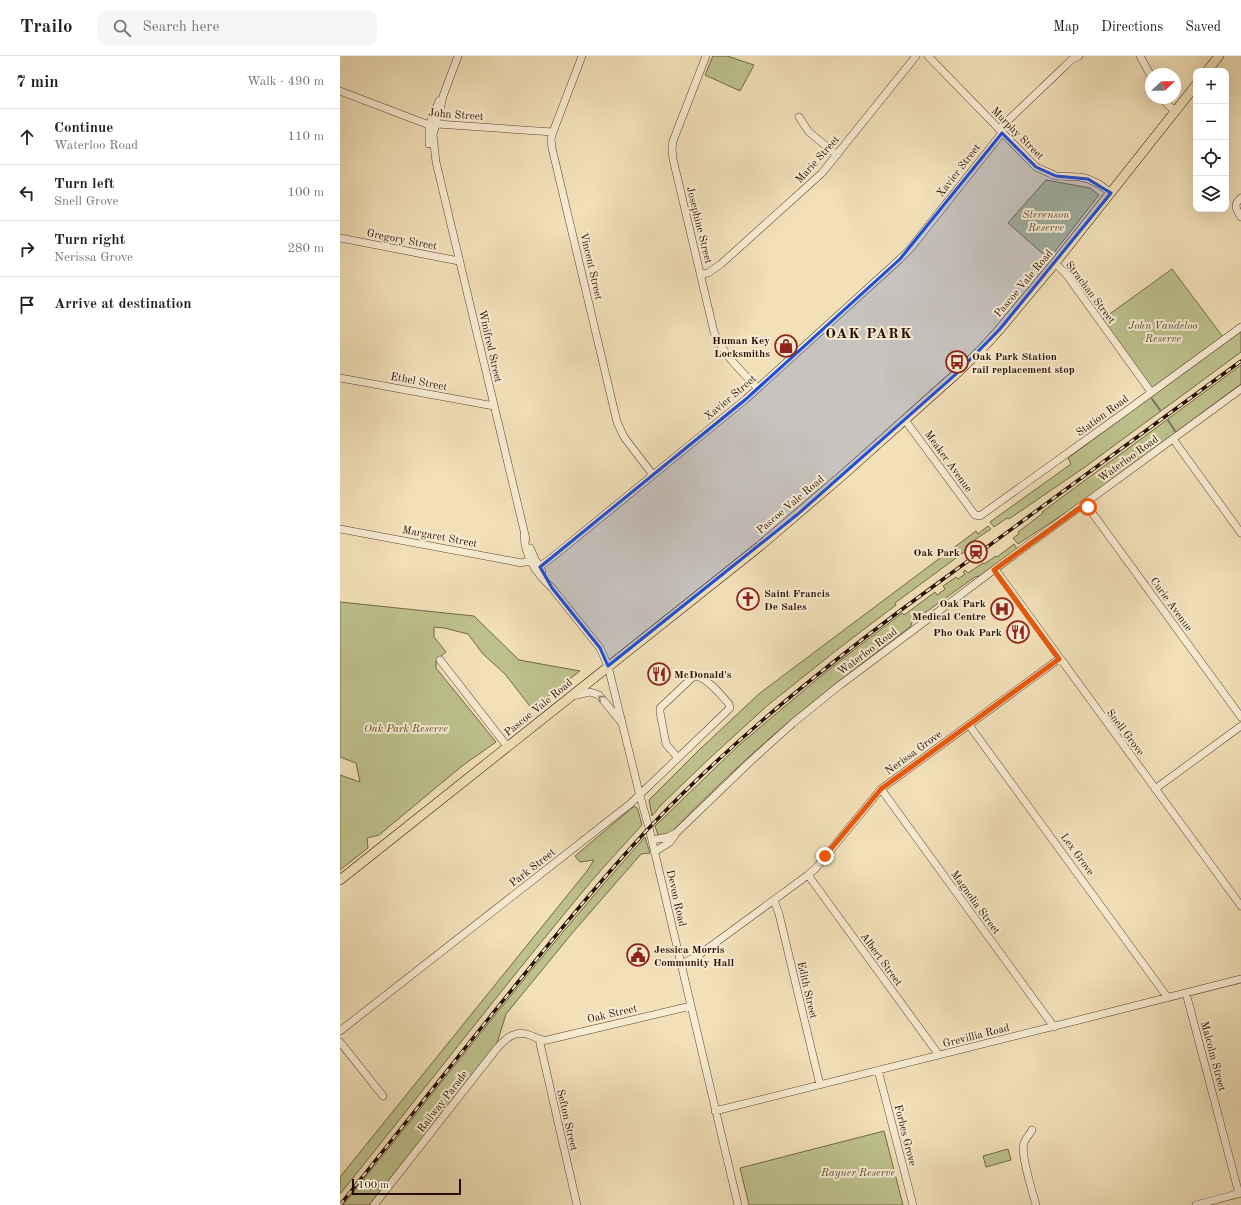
<!DOCTYPE html>
<meta charset="utf-8">
<style>
body{margin:0;font-family:"Old Standard TT",serif;background:#f6f6f6;color:#222}
.controls{position:absolute;right:12px;top:12px;display:grid;overflow:hidden;border-radius:8px;box-shadow:0 4px 16px #0002}
.controls button{width:36px;height:36px;display:grid;place-items:center;padding:0;border:0;border-bottom:1px solid #e0e0e0;background:#fff;color:#222;font:20px sans-serif}
.compass{position:absolute;left:805px;top:12px;width:36px;height:36px;border-radius:50%;background:#fff;box-shadow:0 4px 16px #0002;rotate:68deg}
.scale{position:absolute;left:12px;bottom:10px;width:109px;box-sizing:border-box;padding-left:4px;border:2px solid #260f01;border-top:0;font-size:11px;line-height:14px;white-space:nowrap;color:#260f01;-webkit-text-stroke:3px #f7ebd2;paint-order:stroke}
.stop{position:absolute;width:12px;height:12px;margin:-9px;border:3px solid #ea580c;border-radius:50%;background:#fff}
.stop.end{background:#ea580c;border-color:#fff;box-shadow:0 1px 4px #0008}
.list{margin:0;padding:0;list-style:none}
h2{display:flex;justify-content:space-between;align-items:center;height:52px;margin:0;padding:0 16px;font-size:17px}
h2 small{font-size:13px;font-weight:400;color:#767676}
.list li{display:grid;grid-template-columns:26px 1fr auto;gap:12px;align-items:center;box-sizing:border-box;height:56px;padding:0 16px;border-top:1px solid #e0e0e0}
.list b{display:block;font-size:15px;white-space:nowrap}
.list p{margin:0;font-size:13px;white-space:nowrap;color:#767676}
.list em{font-size:13px;font-style:normal;color:#767676}
.icon{flex:none;width:22px;height:22px;fill:none;stroke:currentColor;stroke-width:2;stroke-linecap:round;stroke-linejoin:round}
.map{position:relative;flex:none;width:901px;height:1149px;overflow:hidden}
header{display:flex;align-items:center;gap:24px;box-sizing:border-box;height:56px;padding:0 20px;background:#fff;border-bottom:1px solid #e0e0e0}
header strong{font-size:19px}
nav{display:flex;gap:22px;margin-inline-start:auto;font-size:14px}
.search{width:280px;height:36px;background:#f6f6f6;display:flex;align-items:center;gap:10px;box-sizing:border-box;padding:0 14px;border-radius:12px;color:#767676;font-size:15px}
main{display:flex}
aside{flex:1;background:#fff}
.map>svg:first-child{display:block}
</style>
<header>
<strong>Trailo</strong>
<div class="search"><svg class="icon" aria-label="search" viewBox="0 0 24 24"><circle cx="10" cy="10" r="6"/><path d="M15 15l6 6"/></svg>Search here</div>
<nav><a>Map</a><a>Directions</a><a>Saved</a></nav>
</header>
<main>
<aside>
<h2>7 min<small>Walk · 490 m</small></h2>
<ul class="list">
<li><svg class="icon" aria-label="ahead" viewBox="0 0 24 24"><path d="M12 20V5M6 11l6-6 6 6"/></svg><div><b>Continue</b><p>Waterloo Road</p></div><em>110 m</em></li>
<li><svg class="icon" aria-label="left" viewBox="0 0 24 24"><path d="M17 20v-9H6M10 6l-5 5 5 5"/></svg><div><b>Turn left</b><p>Snell Grove</p></div><em>100 m</em></li>
<li><svg class="icon" aria-label="right" viewBox="0 0 24 24"><path d="M7 20v-9h11M14 6l5 5-5 5"/></svg><div><b>Turn right</b><p>Nerissa Grove</p></div><em>280 m</em></li>
<li><svg class="icon" aria-label="arrive" viewBox="0 0 24 24"><path d="M6 21V4h12l-3 4 3 4H6"/></svg><div><b>Arrive at destination</b></div></li>
</ul>
</aside>
<div class="map">
<svg width="901" height="1149" viewBox="0 0 901 1149">
<rect width="100%" height="100%" fill="#f2e0b9"/>
<filter id="stains"><feTurbulence type="fractalNoise" baseFrequency=".005" numOctaves="4"/><feColorMatrix values="0 0 0 0 .2 0 0 0 0 .09 0 0 0 0 .02 0 0 0 .5 -.17"/></filter>
<radialGradient id="worn" r=".72"><stop offset=".6" stop-color="#630" stop-opacity="0"/><stop offset="1" stop-color="#630" stop-opacity=".3"/></radialGradient>
<path fill="#bdc18d" stroke="#726847" d="M373,0H387L414,9L400,35L365,19Z
M706,124L750,132L759,139L709,203L668,167Z
M832,213L886,285L901,275V296L745,411L669,463L667,462L654,471L650,466L731,408L728,402L815,338L760,265Z
M901,309V328L739,448L678,488L673,482L679,478L678,476L703,457L702,456Z
M648,470L651,473L633,485L635,488L555,547L556,549L498,593L428,649L371,701L321,749L312,760L309,744L359,694L420,637L636,475L638,478Z
M674,488L677,493L640,520L635,521L572,566L571,570C535,598 498,625 463,654C417,692 372,734 330,778L322,780L318,779L315,770L398,690L425,667L493,610L562,557L564,559L595,536L597,539L605,533L603,530L616,521L618,523L625,518L623,516L625,514L628,517L643,507L644,508L656,500L657,501Z
M0,546L134,560L179,604L240,615L214,635L193,654L165,618L143,598L128,578L104,572L94,571V581L106,596L96,604V612L156,686L122,710L39,779L27,782L28,792L0,814V719L20,726L16,707L0,701Z
M293,751H296L298,754L302,769C284,789 266,808 249,828C164,930 83,1035 0,1138V1121L247,815L254,804L240,806L235,800Z
M305,781L310,797L301,798L234,875L166,958L157,987L29,1149H3C103,1026 199,899 305,781Z
M544,1075L563,1149H409L400,1112Z
M668,1093L671,1104L646,1111L643,1100Z"/>
<g fill="none" stroke-linecap="round" stroke-linejoin="round">
<path stroke="#6d7768" stroke-width="2" d="M812,343L820,354
M828,364L835,375"/>
<g stroke="#59432f" stroke-width="8">
<path id="minor" d="M118,0L103,40L101,49L93,79L96,106L186,483
M242,0L213,76L211,83L212,92L277,366L284,381L313,419
M366,0L333,85L332,93L333,103L374,276C382,298 402,315 417,332
M588,0L696,111L716,120L740,121L748,123L759,128L771,137
M800,0L811,20
M0,35L89,69L97,68L213,76
M823,42L827,48L835,55
M459,61L469,76L497,99
M659,73L724,11L731,4L739,0
M89,88V69L99,45
M901,142C893,148 896,153 901,161
M0,182L119,205
M715,207L726,218L811,336
M361,218L368,217L381,208L482,117L576,0
M0,322L154,350
M565,364L635,459L640,460L782,358L901,271
M833,383L901,477
M745,447L901,661
M0,473L182,507L194,503
M184,479C185,501 196,517 212,532L260,592L268,610L300,740L309,772L398,1149
M190,492L195,503L202,515
M195,513L209,504L406,343L560,203L570,193L662,77
M655,513L901,850
M100,604L167,690
M232,640L250,636L259,639L281,666
M629,669L828,942
M541,733L714,971
M815,733L901,670
M312,784L328,781L336,777L413,703L453,667L500,629L655,513L901,333
M314,796L330,786L335,779
M468,819L599,999
M434,844L439,858L480,1029
M341,908L356,901L468,819L476,812L541,733L719,603
M846,937L899,1138
M0,975L290,748L388,654L390,652L389,648C382,640 365,619 354,620L320,652V656L326,688L338,702
M199,983L237,1149
M0,986L43,1040
M538,1014L573,1149
M375,1055L735,965L901,923
M692,1074C690,1078 685,1083 684,1087C680,1098 693,1137 696,1149
M34,1149L158,991C167,981 177,973 192,980C197,982 201,985 207,984L351,950
M856,1149L901,1137"/>
</g>
<g stroke="#260f01" stroke-width="10">
<path id="major" d="M867,15L879,0
M0,824L420,490L503,419L615,319L641,294L660,273L715,207L856,29"/>
</g>
<use href="#minor" stroke="#f7ebd2" stroke-width="7"/>
<use href="#major" stroke="#f2e0b9" stroke-width="9"/>
<g stroke="#260f01" stroke-width="3.5">
<path id="rail" d="M0,1149C50,1086 100,1024 149,962C201,898 252,833 308,773C385,691 472,621 561,554L901,305"/>
</g>
<use href="#rail" stroke="#f7ebd2" stroke-width="2" stroke-dasharray="6" stroke-linecap="butt"/>
</g>
<defs><path id="oneway-chevron" d="M-2-3.5L2.5 0L-2 3.5" fill="none" stroke-width="1.6" stroke-linecap="round" stroke-linejoin="round"/></defs>
<use stroke="#998874" href="#oneway-chevron" transform="translate(261 642) rotate(-140)"/>
<g fill="none" stroke-linecap="round" stroke-linejoin="round">
<path stroke="#ea580c" stroke-width="5" d="M485,800L541,733L719,603L654,514L745,448L748,451"/>
</g>
<path fill="#1d4ed8" fill-opacity="0.2" stroke="#1d4ed8" stroke-width="3" stroke-linejoin="round" d="M662,77L696,111L716,120L748,123L771,137L660,273L615,319L458,458L268,610L260,592L212,532L200,511L406,343L560,203Z"/>
<defs>
<g id="shop-ring" transform="scale(1.15)"><circle r="9.5" fill="#f7ebd2" stroke="#8f2418" stroke-width="1.5"/><path d="M-5-2.5h2.3a2.7 3.5 0 0 1 5.4 0H5L5.5 6h-11ZM-1.5-2.5h3a1.5 2.3 0 0 0-3 0Z" fill="#8f2418"/></g>
<g id="bus-ring" transform="scale(1.15)"><circle r="9.5" fill="#f7ebd2" stroke="#8f2418" stroke-width="1.5"/><path d="M-5-6H5V4H4V6H2V4H-2V6H-4V4H-5ZM-3.5-4V0h7V-4ZM-3.5 1.2v1.5H-2V1.2ZM2 1.2v1.5H3.5V1.2Z" fill="#8f2418"/></g>
<g id="station-ring" transform="scale(1.15)"><circle r="9.5" fill="#f7ebd2" stroke="#8f2418" stroke-width="1.5"/><path d="M-3-6H3Q5-6 5-4V2Q5 4 3 4L4.5 6H3L1.5 4h-3L-3 6H-4.5L-3 4Q-5 4-5 2V-4Q-5-6-3-6ZM-3.5-4v3h7v-3ZM-3.5 1v1.5H-2V1ZM2 1v1.5H3.5V1Z" fill="#8f2418"/></g>
<g id="church-ring" transform="scale(1.15)"><circle r="9.5" fill="#f7ebd2" stroke="#8f2418" stroke-width="1.5"/><path d="M-1.2-6h2.4v3.5h3.3v2.4h-3.3V6h-2.4V-.1h-3.3v-2.4h3.3Z" fill="#8f2418"/></g>
<g id="hospital-ring" transform="scale(1.15)"><circle r="9.5" fill="#f7ebd2" stroke="#8f2418" stroke-width="1.5"/><path d="M-5-5h3v3.5h4V-5h3V5h-3V1.5h-4V5h-3Z" fill="#8f2418"/></g>
<g id="restaurant-ring" transform="scale(1.15)"><circle r="9.5" fill="#f7ebd2" stroke="#8f2418" stroke-width="1.5"/><path d="M-5-6h1v4h1v-4h1v4h1v-4h1v5L-1.5 .5V6h-2V.5L-5-1ZM5-6V6H3V1.5H1.5Q1.5-4 5-6Z" fill="#8f2418"/></g>
<g id="civic-ring" transform="scale(1.15)"><circle r="9.5" fill="#f7ebd2" stroke="#8f2418" stroke-width="1.5"/><path d="M-.6-6.5H3V-4.5H.6V-3L4-1V1h2V6H-6V1h2V-1L-.6-3ZM-1.2 2.5V6h2.4V2.5Z" fill="#8f2418"/></g>
</defs>
<g fill-rule="evenodd">
<use href="#shop-ring" x="446" y="290"/>
<use href="#bus-ring" x="617" y="306"/>
<use href="#station-ring" x="636" y="496"/>
<use href="#church-ring" x="408" y="543"/>
<use href="#hospital-ring" x="662" y="553"/>
<use href="#restaurant-ring" x="678" y="576"/>
<use href="#restaurant-ring" x="319" y="618"/>
<use href="#civic-ring" x="298" y="899"/>
</g>
<g text-anchor="middle" stroke-width="4" stroke-linejoin="round" paint-order="stroke">
<g font-size="11" fill="#260f01" stroke="#f7ebd2">
<text transform="translate(116 58) rotate(4)" y="4">John Street</text>
<text transform="translate(678 77) rotate(45)" y="4">Murphy Street</text>
<text transform="translate(477 103) rotate(-48)" y="4">Marie Street</text>
<text transform="translate(618 114) rotate(-52)" y="4">Xavier Street</text>
<text transform="translate(360 169) rotate(76)" y="4">Josephine Street</text>
<text transform="translate(62 183) rotate(11)" y="4">Gregory Street</text>
<text transform="translate(252 210) rotate(77)" y="4">Vincent Street</text>
<text transform="translate(683 227) rotate(-50)" y="4">Pascoe Vale Road</text>
<text transform="translate(751 236) rotate(53)" y="4">Strachan Street</text>
<text transform="translate(151 290) rotate(77)" y="4">Winifred Street</text>
<text transform="translate(79 325) rotate(11)" y="4">Ethel Street</text>
<text transform="translate(390 341) rotate(-40)" y="4">Xavier Street</text>
<text transform="translate(762 359) rotate(-36)" y="4">Station Road</text>
<text transform="translate(788 402) rotate(-36)" y="4">Waterloo Road</text>
<text transform="translate(609 405) rotate(54)" y="4">Meaker Avenue</text>
<text transform="translate(450 448) rotate(-40)" y="4">Pascoe Vale Road</text>
<text transform="translate(100 480) rotate(11)" y="4">Margaret Street</text>
<text transform="translate(832 548) rotate(54)" y="4">Curie Avenue</text>
<text transform="translate(527 595) rotate(-37)" y="4">Waterloo Road</text>
<text transform="translate(198 651) rotate(-39)" y="4">Pascoe Vale Road</text>
<text transform="translate(786 676) rotate(53)" y="4">Snell Grove</text>
<text transform="translate(573 696) rotate(-36)" y="4">Nerissa Grove</text>
<text transform="translate(738 798) rotate(54)" y="4">Lex Grove</text>
<text transform="translate(192 811) rotate(-38)" y="4">Park Street</text>
<text transform="translate(337 842) rotate(77)" y="4">Devon Road</text>
<text transform="translate(636 846) rotate(54)" y="4">Magnolia Street</text>
<text transform="translate(542 903) rotate(54)" y="4">Albert Street</text>
<text transform="translate(468 934) rotate(77)" y="4">Edith Street</text>
<text transform="translate(272 957) rotate(-13)" y="4">Oak Street</text>
<text transform="translate(636 979) rotate(-14)" y="4">Grevillia Road</text>
<text transform="translate(874 1000) rotate(75)" y="4">Malcolm Street</text>
<text transform="translate(102 1045) rotate(-52)" y="4">Railway Parade</text>
<text transform="translate(228 1064) rotate(77)" y="4">Sefton Street</text>
<text transform="translate(566 1079) rotate(76)" y="4">Forbes Grove</text>
</g>
<g font-size="11" font-style="italic" fill="#5b4d32" stroke="#f7ebd2">
<text x="706" y="162">Stevenson<tspan x="706" dy="13">Reserve</tspan></text>
<text x="823" y="273">John Vandeloo<tspan x="823" dy="13">Reserve</tspan></text>
<text x="66" y="676">Oak Park Reserve</text>
<text x="518" y="1120">Rayner Reserve</text>
</g>
<g font-size="11" font-weight="bold" fill="#260f01" stroke="#f7ebd2" text-anchor="end">
<text x="430" y="288">Human Key<tspan x="430" dy="13">Locksmiths</tspan></text>
<text x="632" y="304" text-anchor="start">Oak Park Station<tspan x="632" dy="13">rail replacement stop</tspan></text>
<text x="620" y="500">Oak Park</text>
<text x="424" y="541" text-anchor="start">Saint Francis<tspan x="424" dy="13">De Sales</tspan></text>
<text x="646" y="551">Oak Park<tspan x="646" dy="13">Medical Centre</tspan></text>
<text x="662" y="580">Pho Oak Park</text>
<text x="334" y="622" text-anchor="start">McDonald's</text>
<text x="314" y="897" text-anchor="start">Jessica Morris<tspan x="314" dy="13">Community Hall</tspan></text>
</g>
<g font-size="15" font-weight="bold" letter-spacing="1" fill="#260f01" stroke="#f7ebd2">
<text x="529" y="282">OAK PARK</text>
</g>
</g>
<rect width="100%" height="100%" filter="url(#stains)"/>
<rect width="100%" height="100%" fill="url(#worn)"/>
</svg>
<div class="controls">
<button>+</button>
<button>−</button>
<button><svg class="icon" aria-label="locate" viewBox="0 0 24 24"><circle cx="12" cy="12" r="6"/><path d="M12 2v4M12 18v4M2 12h4M18 12h4"/></svg></button>
<button><svg class="icon" aria-label="layers" viewBox="0 0 24 24"><path d="M12 4l9 5-9 5-9-5zM3 14l9 5 9-5"/></svg></button>
</div>
<svg class="compass" viewBox="-18 -18 36 36"><path d="M0-13l5 13h-10z" fill="#e53935"/><path d="M0 13l5-13h-10z" fill="#767676"/></svg>
<div class="scale">100 m</div>
<div class="stop" style="left:748px;top:451px"></div>
<div class="stop end" style="left:485px;top:800px"></div>
</div>
</main>
